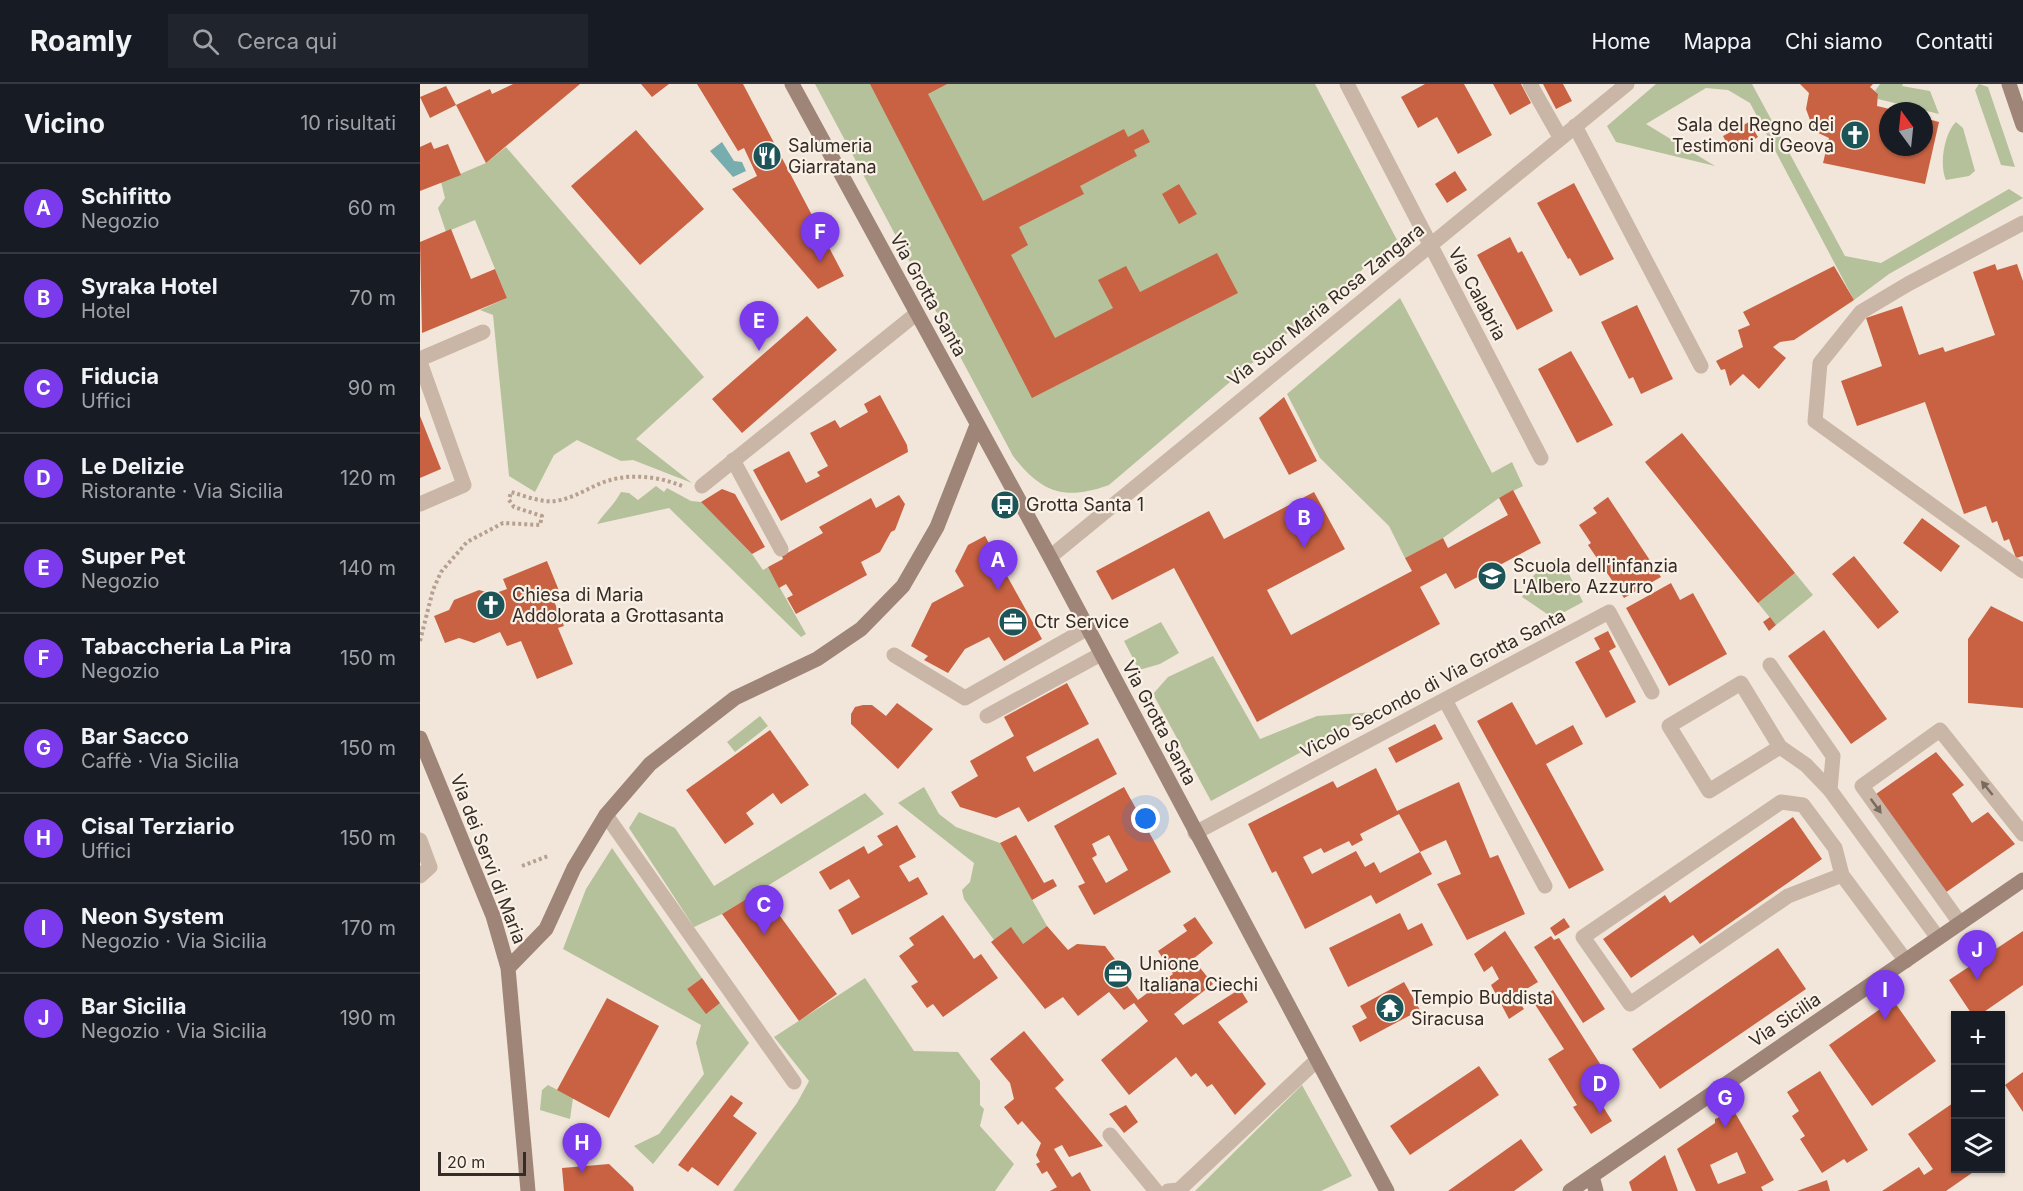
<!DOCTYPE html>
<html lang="it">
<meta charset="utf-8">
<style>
body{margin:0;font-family:Inter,sans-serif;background:#20242c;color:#f1f3f6}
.controls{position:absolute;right:18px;bottom:18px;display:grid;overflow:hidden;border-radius:0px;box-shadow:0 2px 4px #0004}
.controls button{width:54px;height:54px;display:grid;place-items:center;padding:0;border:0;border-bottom:2px solid #363941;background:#171b24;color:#f1f3f6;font:30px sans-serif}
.compass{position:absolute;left:1459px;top:18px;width:54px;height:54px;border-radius:50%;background:#171b24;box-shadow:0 2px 4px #0004;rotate:345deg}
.scale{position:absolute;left:18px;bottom:15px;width:88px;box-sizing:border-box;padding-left:6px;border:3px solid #362c27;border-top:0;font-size:16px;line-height:21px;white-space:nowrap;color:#362c27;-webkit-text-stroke:4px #faf1e6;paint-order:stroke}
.you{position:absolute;left:726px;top:735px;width:21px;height:21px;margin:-15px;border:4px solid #fff;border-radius:50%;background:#1a73e8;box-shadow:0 0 0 9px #1a73e833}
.badge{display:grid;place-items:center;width:39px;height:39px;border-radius:50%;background:#7c3aed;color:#fff;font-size:20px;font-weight:700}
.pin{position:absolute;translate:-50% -50px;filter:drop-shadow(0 2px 3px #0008)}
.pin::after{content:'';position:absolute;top:32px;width:21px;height:18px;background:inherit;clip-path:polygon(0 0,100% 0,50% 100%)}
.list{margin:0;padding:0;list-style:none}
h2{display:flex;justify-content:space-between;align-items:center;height:78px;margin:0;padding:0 24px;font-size:26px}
h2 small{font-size:20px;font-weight:400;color:#9ea1a6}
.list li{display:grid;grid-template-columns:39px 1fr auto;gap:18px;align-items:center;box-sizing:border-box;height:90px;padding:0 24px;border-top:2px solid #363941}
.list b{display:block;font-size:22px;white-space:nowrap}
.list p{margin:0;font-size:20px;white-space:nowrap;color:#9ea1a6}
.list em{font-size:20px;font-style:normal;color:#9ea1a6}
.icon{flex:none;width:33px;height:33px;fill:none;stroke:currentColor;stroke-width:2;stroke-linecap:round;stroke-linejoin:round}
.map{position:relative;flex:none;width:1603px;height:1107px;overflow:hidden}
header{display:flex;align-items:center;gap:36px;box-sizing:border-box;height:84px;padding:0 30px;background:#171b24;border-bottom:2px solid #363941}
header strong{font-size:28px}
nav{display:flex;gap:33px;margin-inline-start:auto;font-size:21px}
.search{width:420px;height:54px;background:#20242c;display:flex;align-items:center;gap:15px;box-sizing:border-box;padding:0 21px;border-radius:0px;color:#9ea1a6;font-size:22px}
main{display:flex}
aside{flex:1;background:#171b24}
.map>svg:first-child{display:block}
</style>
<header>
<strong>Roamly</strong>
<div class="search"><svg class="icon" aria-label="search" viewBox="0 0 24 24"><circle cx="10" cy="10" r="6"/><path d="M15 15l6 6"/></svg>Cerca qui</div>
<nav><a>Home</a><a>Mappa</a><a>Chi siamo</a><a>Contatti</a></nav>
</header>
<main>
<aside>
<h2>Vicino<small>10 risultati</small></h2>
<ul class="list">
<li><span class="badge">A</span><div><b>Schifitto</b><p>Negozio</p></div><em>60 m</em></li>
<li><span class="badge">B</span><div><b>Syraka Hotel</b><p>Hotel</p></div><em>70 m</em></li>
<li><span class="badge">C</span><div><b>Fiducia</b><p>Uffici</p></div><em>90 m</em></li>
<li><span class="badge">D</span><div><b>Le Delizie</b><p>Ristorante · Via Sicilia</p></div><em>120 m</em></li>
<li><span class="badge">E</span><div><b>Super Pet</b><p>Negozio</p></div><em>140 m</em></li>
<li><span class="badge">F</span><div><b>Tabaccheria La Pira</b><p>Negozio</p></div><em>150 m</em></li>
<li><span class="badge">G</span><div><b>Bar Sacco</b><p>Caffè · Via Sicilia</p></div><em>150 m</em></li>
<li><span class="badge">H</span><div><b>Cisal Terziario</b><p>Uffici</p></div><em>150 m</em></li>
<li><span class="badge">I</span><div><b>Neon System</b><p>Negozio · Via Sicilia</p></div><em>170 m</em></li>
<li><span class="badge">J</span><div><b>Bar Sicilia</b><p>Negozio · Via Sicilia</p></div><em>190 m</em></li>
</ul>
</aside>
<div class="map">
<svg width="1603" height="1107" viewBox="0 0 1603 1107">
<rect width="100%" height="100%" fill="#f2e6da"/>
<path fill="#b4c19a" d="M395,0H895L977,156L689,401C644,417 622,409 593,372Z
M1236,0H1332L1425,172L1461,179L1589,105L1603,114L1469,190L1434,216L1330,19L1308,6L1286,4L1226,40L1295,82L1196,58L1187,42Z
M1460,0H1483L1482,2L1510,7L1519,30L1458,15V10L1455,7Z
M1559,0L1568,3L1595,83L1581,81L1555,6Z
M1536,38L1543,44L1555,87L1549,92L1526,96C1519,82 1524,49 1536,38Z
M86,63L284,293L216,355L272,399L213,376L201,377L157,356L134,371L115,408L89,392L73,231L60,226L87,214L55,136L26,148L18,124L25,114L21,98L66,79Z
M980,214L1072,389L1092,378L1103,402L1079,414L1023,454L985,474L969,442L900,374L867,310Z
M236,402L244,408L247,404L271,417L281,418L332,470L343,486L348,483L386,550L381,553L249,424L177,440C185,428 194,421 201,408L209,409L218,416Z
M1140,472L1163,518L1133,534L1102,513L1114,491Z
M1375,489L1393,511L1356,541L1338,519Z
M741,538L759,569L740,580L719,586L704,557Z
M793,572L840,655L897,632L955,628L791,717L733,610L748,593Z
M340,632L348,642L315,668L307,658Z
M504,703L519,730L536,743L580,759L627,842L603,860L574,856L544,815L542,806L550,798L554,779L478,719Z
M445,709L464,730L302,830L274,843L209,744L219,728L255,744L294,802Z
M192,764L282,894L267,905L286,929L300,919L329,959L233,1080L214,1062L239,1050L284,990L276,959L281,941L143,865L166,805Z
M445,894L494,967L538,968L560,997V1021L564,1025L560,1042L594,1080L575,1107H313L377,1019L389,997L354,953Z
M128,1001L153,1014L150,1035L120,1026L122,1006Z
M882,1001L932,1092L901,1107H775Z"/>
<path fill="#78adaf" d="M302,58L314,77L322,78L326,87L313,93L290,67Z"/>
<path fill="#c86242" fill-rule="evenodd" d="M93,0H160L66,79L36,21L70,5L72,10Z
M221,0H249L232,13Z
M277,0H323L424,192L398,205L312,105L337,92L324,64L318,67Z
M450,0H527L508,10L563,117L704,45L708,53L723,45L730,58L714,66L717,72L660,102L664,110L599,143L608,161L591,171L635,254L693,224L678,196L706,182L720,208L797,169L818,209L612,314Z
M1005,0H1044L1072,51L1038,70L1017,33L998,44L981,13Z
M1073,0H1101L1111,19L1090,31Z
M1123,0H1143L1152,17L1136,25Z
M1380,0H1453L1450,3L1458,10L1457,22L1474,26L1468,27V63H1504V34L1519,38L1505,100L1403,79L1409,54L1394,47L1386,25L1389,9Z
M26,2L36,21L10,34L0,13Z
M1329,38L1338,53L1312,69L1303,52Z
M216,46L284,125L220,181L151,102Z
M11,58L14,65L28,60L41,91L0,107V63Z
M1035,87L1047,106L1027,119L1015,100Z
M1154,99L1194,175L1160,192L1150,174L1148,175L1117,119Z
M759,100L777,130L759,140L742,110Z
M31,145L51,195L75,185L87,214L2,249L0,158Z
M1090,153L1098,169L1102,167L1133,227L1097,246L1057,171Z
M1575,180L1577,186L1597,180L1603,197V472L1596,474L1589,455L1584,457L1577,437L1572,439L1566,422L1544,430L1505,318L1437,342L1421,297L1462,282L1446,234L1482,222L1499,271L1523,263L1525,268L1575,251L1553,188Z
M1414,182L1434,216L1374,256L1360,258L1353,263L1366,274L1339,305L1323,290L1310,302L1305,285L1301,286L1296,277L1323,263L1318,246L1330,241L1323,228Z
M1217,221L1253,295L1221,310L1213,293L1209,295L1181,238Z
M387,232L417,266L322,349L292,315Z
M1151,267L1193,341L1157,359L1118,285Z
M460,311L487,361L488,368L361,437L333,386L369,367L386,399L400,392L397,388L408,382L390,349L415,336L420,344L448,328L444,320Z
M864,313L897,377L869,391L839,334Z
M0,332L21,385L0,394Z
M1262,349L1375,489L1338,519L1225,378Z
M302,405L315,410L345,463L332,470L281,418Z
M1093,406L1121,459L1035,505L1026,489L1000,503L1020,540L837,638L754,484L692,516L676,487L789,427L804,455L894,408L925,465L847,506L871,551L992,487L985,474L1023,454L1028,464L1088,431L1079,414Z
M479,411L485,420L475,446L471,448L460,468L441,478L447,491L376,530L367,514L373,511L366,500L359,504L348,483L363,475L362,472L403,449L399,443L451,414L456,424Z
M1188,413L1241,493L1204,514L1168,461L1171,459L1159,441L1177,429L1173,424Z
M1502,434L1540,462L1521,488L1483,459Z
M565,452L622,555L584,577L569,553L545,565L528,589L504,576L508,572L491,562L512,519L544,502L535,487L548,461Z
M1434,472L1479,528L1458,545L1412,490Z
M127,477L142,514L134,517L144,542L138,544L153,580L117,595L101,557L87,562L80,548L54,559L39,554L25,559L14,532L29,526L34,516L59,506L73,510L87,505L83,495Z
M1251,499L1260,516L1273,509L1307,570L1249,602L1206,524Z
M1571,522L1603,538V624L1548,619V555Z
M1350,533L1356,541L1349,547L1343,538Z
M1404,546L1467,635L1431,660L1368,572Z
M1188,547L1196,563L1189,567L1216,618L1186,634L1155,578L1180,565L1174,554Z
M647,599L669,640L606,673L610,681L614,688L678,654L697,690L608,738L599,723L576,734L540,723L531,708L558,692L550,677L594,652L584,633Z
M1092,618L1116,661L1153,641L1163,660L1126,680L1184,786L1149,805L1057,637Z
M477,619L513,645L478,685L431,640V630L435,623L443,621H452L466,632Z
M1015,640L1023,655L976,679L968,664Z
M350,646L389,701L361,720L353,709L326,729L334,740L305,760L266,706Z
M1516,668L1544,701L1532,710L1552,739L1568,728L1595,760L1525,809L1456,710Z
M956,684L977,727L1039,698L1070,774L1078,771L1105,830L1047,856L1017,800L1041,790L1026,756L1000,768L979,730L940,750L943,756L932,762L929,757L904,769L901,764L883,773L892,790L936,767L945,783L954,778L960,789L1000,768L1012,790L956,820L951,811L885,845L856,787L852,789L828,740L909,699L913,697L917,704Z
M704,703L751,788L674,831L658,802L665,799L634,742ZM689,751L708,786L686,799L672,774L677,771L672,760Z
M1373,733L1402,775L1280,860L1273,851L1211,894L1183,855L1245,811L1250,819Z
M477,741L496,773L479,782L489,798L498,793L508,810L432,851L418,826L440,813L429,795L410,806L399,788L444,762L448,770L463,761L457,752Z
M596,751L624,799L633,795L637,802L612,816L580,759Z
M341,806L417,910L379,937L302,830Z
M980,829L988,846L1002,839L1013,861L928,903L909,864Z
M523,831L554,875L561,870L578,894L523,933L513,920L507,924L491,902L498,898L479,872L494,861L489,854Z
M775,833L793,859L773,875L793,900L754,930L763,941L820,905L828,918L798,938L846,1000L815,1031L792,1000L787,1003L776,989L771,993L756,973L709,1011L681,976L728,937L714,919L704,926L689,908L658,932L643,913L625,925L571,858L591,843L603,860L627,842L648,866L657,860L685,862L703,886L698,890L718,916L753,890L738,867L767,847L763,841Z
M1144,834L1150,843L1135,852L1130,844Z
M1085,847L1118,898L1095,912L1104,925L1089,935L1071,901L1079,895L1072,882L1064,888L1054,870Z
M1603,847V901L1558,932H1553L1529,896Z
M1131,852L1134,856L1139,854L1185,925L1163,939L1114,863Z
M1358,864L1386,905L1240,1005L1212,965Z
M282,894L300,919L286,930L267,905Z
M984,898L1000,926L940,958L932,942L947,934L940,922Z
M1133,906L1184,986L1167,997L1192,1037L1171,1050L1153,1023L1157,1021L1128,975L1144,965L1114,919Z
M187,914L239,942L189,1034L137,1006Z
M1473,916L1516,977L1452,1022L1409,961Z
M604,947L644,996L635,1004L683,1062L649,1073L642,1061L634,1065L652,1093L660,1088L671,1107H630L637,1103L627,1087L622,1090L616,1080L620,1078L616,1071L621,1059L602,1037L598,1041L584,1023L594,1015L590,999L570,975Z
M1059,982L1079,1011L990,1071L970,1042Z
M1400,987L1448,1066L1427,1079L1424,1075L1402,1089L1380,1055L1385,1052L1372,1032L1379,1027L1367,1008Z
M1603,988V1028L1585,1001Z
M311,1011L323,1019L313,1032L337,1049L298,1102L272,1083L268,1088L258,1081Z
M1536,1017V1084H1559L1526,1107H1462L1499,1083L1504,1091L1513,1085L1488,1050Z
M706,1021L718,1038L704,1049L689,1030Z
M1314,1027L1354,1096L1341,1103L1343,1107H1276L1257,1065L1295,1039V1035ZM1317,1068L1326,1089L1298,1100L1290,1081Z
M1101,1055L1123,1086L1112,1094L1094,1107H1028Z
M1245,1071L1258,1107H1212L1209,1098Z
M189,1080L213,1103L214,1107H144L142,1084Z
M1407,1096L1410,1107H1377Z"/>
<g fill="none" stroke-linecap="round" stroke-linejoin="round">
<path stroke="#b6a090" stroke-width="4" stroke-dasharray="3 3" stroke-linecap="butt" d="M0,557L13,506L21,488L47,458L83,439L120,441L122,432L94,423L89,416L91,408C105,412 122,419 136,417C154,414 168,404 184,398C209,389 238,392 262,402
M102,782L128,772"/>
<path stroke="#cab6a6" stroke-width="15" d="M1603,139L1488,200L1441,228L1400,279L1395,337L1603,487
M313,376L361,465
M474,571L545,614L668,544
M1321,599L1360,663L1289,707L1249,642Z
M1360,663L1386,681L1410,706
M186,731L374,998
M0,756L10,783L0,792
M1422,791L1415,764L1383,721L1361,718L1163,853L1210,920L1368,812L1422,791L1486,877
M1540,839L1442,702L1520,646L1603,750"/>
<path stroke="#cab6a6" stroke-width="15" d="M927,0L1121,374
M1110,0L1140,53
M1155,42L1281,282
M0,275L63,248
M0,278L44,401L0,420
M282,402L496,230
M630,473L1207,0
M1350,581L1413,672L1410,706L1518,854
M1025,616L1125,802
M567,632L681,570
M775,749L1189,528L1232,608
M690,1051L736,1107
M748,1107L759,1106L896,977"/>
<path stroke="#9e8577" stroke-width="15" d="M372,0L630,473L967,1107
M1589,0L1603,41
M0,654L73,832L88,884L108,1107
M88,884L126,845L154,784L186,731L230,680L315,614L397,575L441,545L483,502L517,443L557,341
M1172,1092L1176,1107
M1150,1107L1603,796"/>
</g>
<defs><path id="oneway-solid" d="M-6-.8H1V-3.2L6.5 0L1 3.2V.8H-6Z" transform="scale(1.5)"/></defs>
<g fill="#796a60">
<use href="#oneway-solid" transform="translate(1567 704) rotate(-129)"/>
<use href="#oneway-solid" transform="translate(1456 722) rotate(54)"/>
</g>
<defs>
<g id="church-disc" transform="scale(1.5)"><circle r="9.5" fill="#1c5458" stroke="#faf1e6"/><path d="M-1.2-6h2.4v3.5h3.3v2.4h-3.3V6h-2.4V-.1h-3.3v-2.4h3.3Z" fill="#fff"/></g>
<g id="restaurant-disc" transform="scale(1.5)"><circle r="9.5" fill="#1c5458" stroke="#faf1e6"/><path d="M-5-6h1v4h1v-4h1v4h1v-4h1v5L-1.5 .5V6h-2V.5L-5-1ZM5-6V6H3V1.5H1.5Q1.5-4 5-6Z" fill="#fff"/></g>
<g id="bus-disc" transform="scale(1.5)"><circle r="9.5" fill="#1c5458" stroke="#faf1e6"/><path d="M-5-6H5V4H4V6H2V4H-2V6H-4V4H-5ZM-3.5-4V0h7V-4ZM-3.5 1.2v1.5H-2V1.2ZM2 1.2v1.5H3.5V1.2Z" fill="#fff"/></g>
<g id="school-disc" transform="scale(1.5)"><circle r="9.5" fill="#1c5458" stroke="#faf1e6"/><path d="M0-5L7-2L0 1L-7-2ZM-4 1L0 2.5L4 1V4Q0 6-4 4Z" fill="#fff"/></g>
<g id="office-disc" transform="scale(1.5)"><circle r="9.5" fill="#1c5458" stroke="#faf1e6"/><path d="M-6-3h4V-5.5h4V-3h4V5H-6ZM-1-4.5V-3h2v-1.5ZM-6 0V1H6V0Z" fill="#fff"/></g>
<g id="temple-disc" transform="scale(1.5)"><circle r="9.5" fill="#1c5458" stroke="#faf1e6"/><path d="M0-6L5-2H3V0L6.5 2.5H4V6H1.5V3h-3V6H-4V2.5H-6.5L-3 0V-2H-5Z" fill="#fff"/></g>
</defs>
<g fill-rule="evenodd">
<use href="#church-disc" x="1435" y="51"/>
<use href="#restaurant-disc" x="347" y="72"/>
<use href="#bus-disc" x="585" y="421"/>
<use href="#school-disc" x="1072" y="492"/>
<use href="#church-disc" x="71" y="521"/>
<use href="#office-disc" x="593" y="538"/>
<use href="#office-disc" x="698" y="890"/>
<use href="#temple-disc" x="970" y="924"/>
</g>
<g text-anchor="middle" stroke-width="4.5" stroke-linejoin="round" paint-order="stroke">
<g font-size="18" fill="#362c27" stroke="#faf1e6" text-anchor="start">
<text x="1414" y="47" text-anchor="end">Sala del Regno dei<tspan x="1414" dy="21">Testimoni di Geova</tspan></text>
<text x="368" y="68">Salumeria<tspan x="368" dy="21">Giarratana</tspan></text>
<text x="606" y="427">Grotta Santa 1</text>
<text x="1093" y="488">Scuola dell'infanzia<tspan x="1093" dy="21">L'Albero Azzurro</tspan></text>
<text x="92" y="517">Chiesa di Maria<tspan x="92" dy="21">Addolorata a Grottasanta</tspan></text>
<text x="614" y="544">Ctr Service</text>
<text x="719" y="886">Unione<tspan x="719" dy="21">Italiana Ciechi</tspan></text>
<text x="991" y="920">Tempio Buddista<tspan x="991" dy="21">Siracusa</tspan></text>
</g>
<g font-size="18" fill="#362c27" stroke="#faf1e6">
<text transform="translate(1057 210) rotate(62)" y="6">Via Calabria</text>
<text transform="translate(508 211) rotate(61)" y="6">Via Grotta Santa</text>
<text transform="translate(906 221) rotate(-39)" y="6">Via Suor Maria Rosa Zangara</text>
<text transform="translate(1013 600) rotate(-28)" y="6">Vicolo Secondo di Via Grotta Santa</text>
<text transform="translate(739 639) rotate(62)" y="6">Via Grotta Santa</text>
<text transform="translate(68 775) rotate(69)" y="6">Via dei Servi di Maria</text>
<text transform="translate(1365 936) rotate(-34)" y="6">Via Sicilia</text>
</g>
</g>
</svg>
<div class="controls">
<button>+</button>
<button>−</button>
<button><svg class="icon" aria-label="layers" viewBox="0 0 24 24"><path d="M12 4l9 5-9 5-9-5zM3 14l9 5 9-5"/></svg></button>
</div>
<svg class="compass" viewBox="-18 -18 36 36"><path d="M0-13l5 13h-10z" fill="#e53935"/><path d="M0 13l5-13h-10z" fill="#9ea1a6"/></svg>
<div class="scale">20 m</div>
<div class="you"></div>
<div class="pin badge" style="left:578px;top:506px">A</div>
<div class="pin badge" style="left:884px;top:464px">B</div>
<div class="pin badge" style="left:344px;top:851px">C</div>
<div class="pin badge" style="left:1180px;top:1030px">D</div>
<div class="pin badge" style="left:339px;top:267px">E</div>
<div class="pin badge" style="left:400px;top:178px">F</div>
<div class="pin badge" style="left:1305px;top:1044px">G</div>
<div class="pin badge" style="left:162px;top:1089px">H</div>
<div class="pin badge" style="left:1465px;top:936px">I</div>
<div class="pin badge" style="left:1557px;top:896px">J</div>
</div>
</main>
